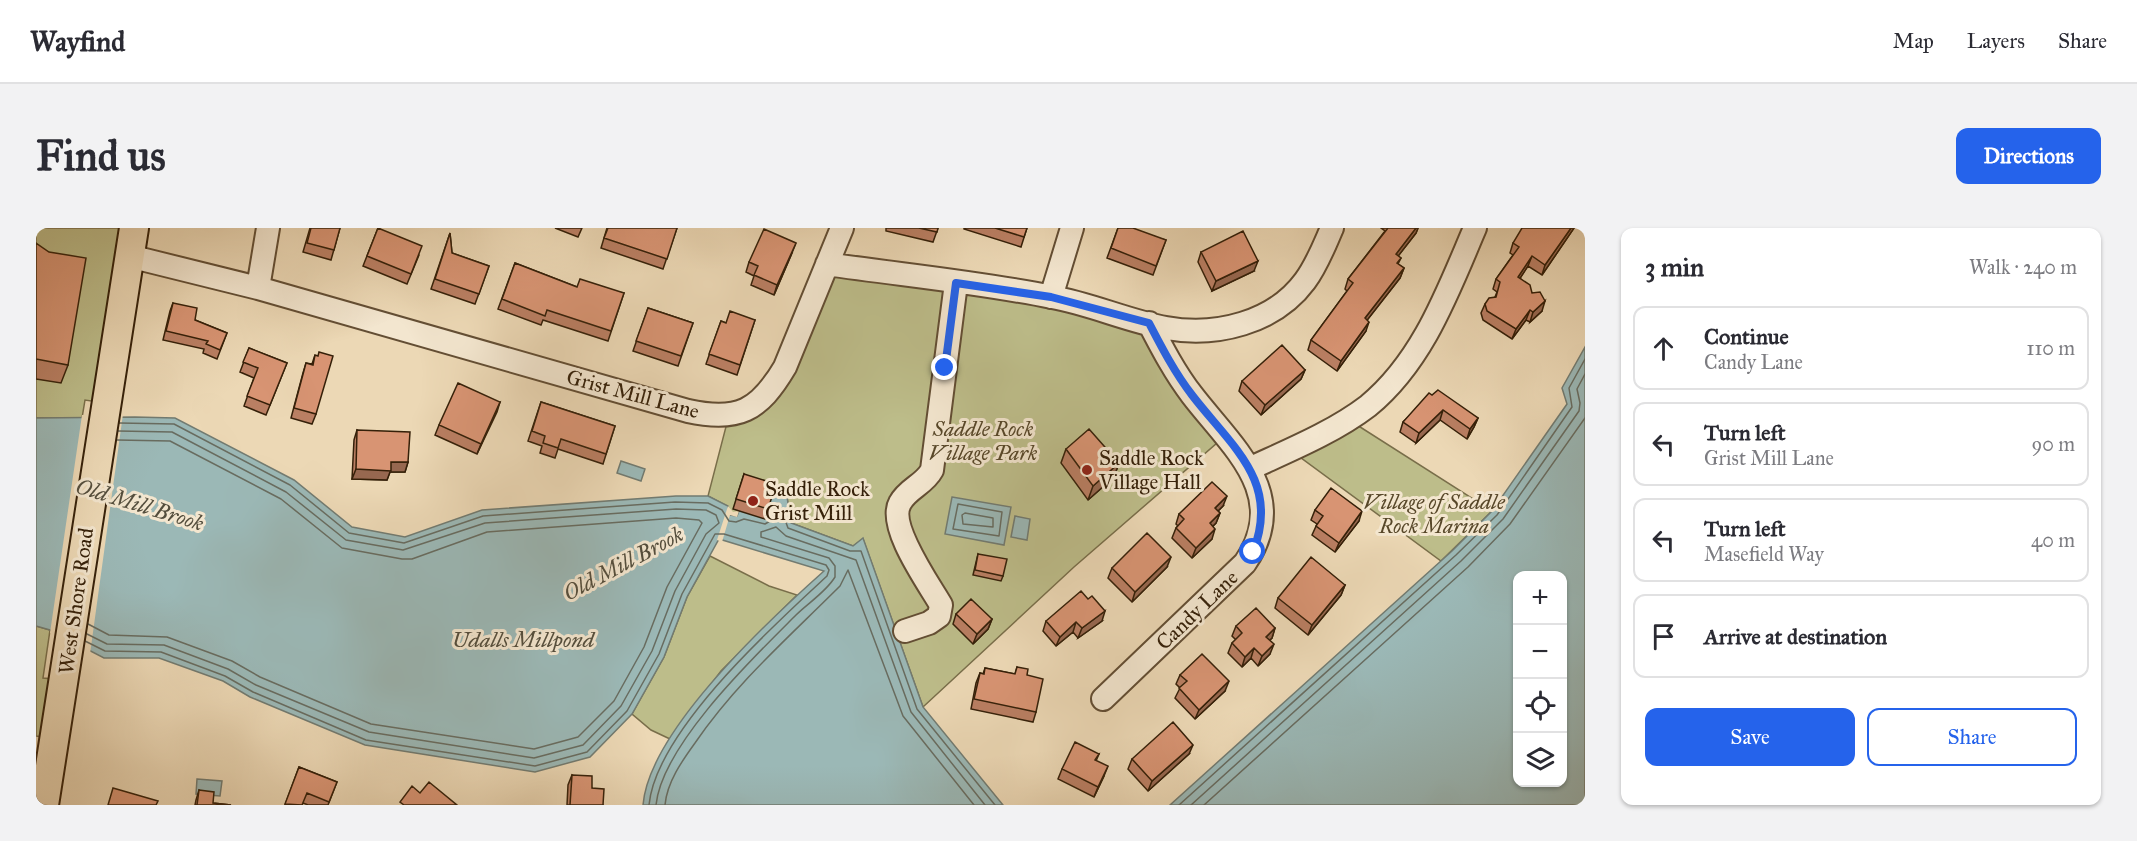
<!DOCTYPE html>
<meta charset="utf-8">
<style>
body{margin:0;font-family:"IM FELL Great Primer",serif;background:#f2f2f3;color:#2b2b33}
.controls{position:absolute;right:18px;bottom:18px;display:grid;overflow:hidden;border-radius:12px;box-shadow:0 2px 4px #0004}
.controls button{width:54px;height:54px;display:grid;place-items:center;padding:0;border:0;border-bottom:2px solid #e1e1e2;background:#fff;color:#2b2b33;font:30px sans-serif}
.stop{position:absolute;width:18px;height:18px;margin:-14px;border:4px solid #2563eb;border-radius:50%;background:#fff}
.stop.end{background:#2563eb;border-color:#fff;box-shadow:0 2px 6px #0008}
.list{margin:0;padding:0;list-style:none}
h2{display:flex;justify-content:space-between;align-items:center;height:78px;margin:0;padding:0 24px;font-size:26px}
h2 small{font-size:20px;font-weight:400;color:#7c7c81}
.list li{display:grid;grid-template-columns:39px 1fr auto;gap:18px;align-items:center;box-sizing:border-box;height:84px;margin:0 12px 12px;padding:0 12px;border:2px solid #e1e1e2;border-radius:12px}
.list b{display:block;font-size:22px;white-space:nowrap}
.list p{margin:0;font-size:20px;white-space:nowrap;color:#7c7c81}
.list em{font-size:20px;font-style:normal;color:#7c7c81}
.actions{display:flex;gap:12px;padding:18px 24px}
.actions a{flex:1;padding:14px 0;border:2px solid #2563eb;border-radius:12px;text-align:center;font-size:21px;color:#2563eb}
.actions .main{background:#2563eb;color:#fff}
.icon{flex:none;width:33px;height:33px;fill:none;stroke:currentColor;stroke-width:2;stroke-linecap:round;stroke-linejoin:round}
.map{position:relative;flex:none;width:1549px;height:577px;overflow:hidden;border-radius:12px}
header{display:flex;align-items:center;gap:36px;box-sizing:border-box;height:84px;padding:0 30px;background:#fff;border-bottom:2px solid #e1e1e2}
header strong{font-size:28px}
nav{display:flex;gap:33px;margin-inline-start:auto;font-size:21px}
.intro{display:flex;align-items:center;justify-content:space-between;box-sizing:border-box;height:144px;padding:0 36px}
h1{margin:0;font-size:42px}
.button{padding:15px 27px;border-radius:12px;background:#2563eb;color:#fff;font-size:21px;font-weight:700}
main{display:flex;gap:36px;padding:0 36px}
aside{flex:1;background:#fff;border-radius:12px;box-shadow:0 2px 4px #0004}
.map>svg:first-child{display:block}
</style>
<header>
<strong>Wayfind</strong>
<nav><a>Map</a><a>Layers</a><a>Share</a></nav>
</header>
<div class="intro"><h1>Find us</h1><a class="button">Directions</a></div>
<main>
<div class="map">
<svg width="1549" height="577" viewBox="0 0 1549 577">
<rect width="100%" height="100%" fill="#ecd8b5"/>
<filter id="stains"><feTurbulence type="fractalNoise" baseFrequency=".00333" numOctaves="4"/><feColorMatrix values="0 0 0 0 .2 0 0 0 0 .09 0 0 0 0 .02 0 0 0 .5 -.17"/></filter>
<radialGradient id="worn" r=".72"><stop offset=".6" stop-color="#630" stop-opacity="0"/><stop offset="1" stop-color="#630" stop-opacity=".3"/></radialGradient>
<path fill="#bdbd8a" stroke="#796e4a" stroke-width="1.5" d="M0,0H96L69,175L49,172L46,190H0Z
M791,36L1113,95L1189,208L1038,339L887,479L827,311L817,318L755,295L750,263L736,266L701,289L694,287L691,278L672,268L693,187L719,178Z
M1310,190L1456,283L1405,333L1253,221Z
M674,328L733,358L761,367L685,443L634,511L615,502L596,486L628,429L651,369Z
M0,398L14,402L7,450L29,452L19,511L0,508Z"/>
<path fill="#9bb8b6" stroke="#727b71" stroke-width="1.5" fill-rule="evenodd" d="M1549,119V577H1134L1416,323L1456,283L1531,176L1526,160ZM1482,347H1526V554H1482Z
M99,189L139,190L258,252L316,299L369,309L446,282L640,268H672L692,278L694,287L701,288L703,283L744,260L750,262L755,295L817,318L827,310L887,479L967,577H607C613,503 733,392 788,343L683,311L651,369L628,429L596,486L554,529L499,544L329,517L214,469L187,453L123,430H68L14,402L0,398V190Z
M585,233L609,241L605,253L581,245Z
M916,269L975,279L968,317L909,306Z
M979,288L994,291L991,312L975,309Z
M161,551L186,553L184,568L160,566Z"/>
<path fill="#ecd8b5" d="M87,186L54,426L14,405L46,187Z
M692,278L697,284L703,283L701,289L694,287L686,314L681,312Z"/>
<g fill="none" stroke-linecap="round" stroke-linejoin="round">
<path stroke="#686c60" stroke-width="1.5" d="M83,195L138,196L254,257L313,305L368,315L447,288L639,274L672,275L686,282L693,293L700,294L708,291L729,296L734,293L739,276L743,275L752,300L814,323H825L881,481L959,577
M922,276L966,284L963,308L917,301Z
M929,285L957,290V299L927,296L926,287Z
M52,396L73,407L131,409L196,433L224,449L335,496L498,521L542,509L578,473L608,419L631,359L666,295L663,292L640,290L451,304L376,331H366L306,320L245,271L134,213L81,212
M51,406L71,416L128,417L192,441L220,457L333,504L498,530L547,517L585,478L616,423L639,363L670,306L683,295L680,287L670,282L640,281L449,295L367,322L310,312L250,264L136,204L82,203
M49,413L69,423L125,424L189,448L217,464L330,512L499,538L551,524L591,483L623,426L646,366L679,306H688L790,337L793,342L791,348C738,397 620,503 613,577
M620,577C626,517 718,429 760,387C772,375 790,364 799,349V338L793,330L725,309V304L740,299L750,308L820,332L875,484L949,577
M629,577C631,554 646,533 659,515C700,455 753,409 804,358L812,342L867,488L938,577
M1143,577L1420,327L1461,287L1536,179L1533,160L1549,131
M1155,577L1425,333L1467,291L1543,183L1544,175L1541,161L1549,146
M1168,577L1432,339L1474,296L1549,190"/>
<g stroke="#634e34" stroke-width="26">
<path id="minor" d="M93,28L222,60L652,183C702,194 723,183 749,139L806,0
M791,36C866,47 942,54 1016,69C1055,76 1092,93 1130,100C1180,109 1238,95 1269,53C1281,37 1288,18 1296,0
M222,60L232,0
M1015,69L1036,0
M1215,240C1254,222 1298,204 1332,178C1387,133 1412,63 1439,0
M869,403L893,395L903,388L905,377C893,356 851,298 864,275C872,260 888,257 896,242L920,55
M1067,471L1209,335C1256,266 1195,218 1156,167C1139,145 1126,120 1113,95"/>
</g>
<g stroke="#352009" stroke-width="32">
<path id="major" d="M8,577L98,0"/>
</g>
<use href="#minor" stroke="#f3e6cf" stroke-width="22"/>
<use href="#major" stroke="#ecd8b5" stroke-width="28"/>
</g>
<path fill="#ba7f63" stroke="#352009" stroke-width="1.5" d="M274,0H304L295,32L267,24Z
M342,0L383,27L371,56L327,38Z
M519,0H546L542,9Z
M571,0H641L627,41L565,20Z
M850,0H902L897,14L850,3Z
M928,0H991L985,19L928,1Z
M1082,0L1130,12L1117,47L1071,30Z
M1345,0H1382L1380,5L1362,28L1365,30L1362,36L1368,40L1364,50L1331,92L1330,103L1301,143L1272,122L1275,112L1311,63L1309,61L1312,51L1349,3Z
M1538,0L1506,47L1492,38L1484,50L1496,65L1506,83L1494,94L1490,92L1476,111L1447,92L1445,85L1449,76L1459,69L1461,64L1457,61L1460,51L1477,27L1474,25L1477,15Z
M414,5L416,25L453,38L439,76L395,61Z
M0,15L32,137L25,155L0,151Z
M1165,24L1218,43L1176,63L1162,34Z
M756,25L738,67L715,57L718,48L710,44L713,34Z
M479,35L541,59L588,65L572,113L507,92L505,97L462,81Z
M137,75L159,92L191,105L181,131L167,125L168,121L127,112L134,83Z
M612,80L657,95L642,138L597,123Z
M719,92L701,147L670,136L685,93L690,95Z
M213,120L251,135L230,187L208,178L218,150L204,144Z
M279,127L280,186L276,196L255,190L267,145L270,135L276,136Z
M1269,142L1265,151L1225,187L1203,163L1206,153Z
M1396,167L1442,190L1438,199L1431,211L1404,192L1380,215L1364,204L1367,194Z
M464,174L441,226L399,207L403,197Z
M505,174L579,198L567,236L522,221L519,230L504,225L506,218L492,213Z
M321,202L372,234L369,244H354L351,252L316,251L318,212Z
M1030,221L1083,235L1078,249L1052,272L1025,235Z
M708,246L732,281L729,291L697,281Z
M1187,278L1182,283L1184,285L1180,295L1177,298L1176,311L1156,330L1136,310L1140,300L1142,298L1140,296L1143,286Z
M1279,282L1323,293L1299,324L1276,307L1281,296L1275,292Z
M942,326L967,348L965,353L937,347Z
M1131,339L1096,374L1072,350L1076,340Z
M1309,357L1305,367L1272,407L1239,380L1242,370Z
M920,386L956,391L952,401L937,416L917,396Z
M1010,393H1066L1042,410L1037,404L1020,418L1007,403Z
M1200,398L1239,400L1236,410L1234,412V426L1222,438L1215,430L1206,439L1192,425L1196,415L1200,412L1196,408Z
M981,439L991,447L1000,484L997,494L935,481L940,455L944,445L947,446L949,440L979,446Z
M1144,447L1189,463L1159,491L1139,470L1144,460L1140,456Z
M1063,526L1060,533L1068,548L1058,569L1022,551L1026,541Z
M1153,526L1112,563L1092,541L1096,531Z
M263,539L301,554L292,577H272L267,575L266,577H249Z
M536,547L556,560L567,577H531L532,557Z
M163,562L177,575L195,577H159L160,572Z"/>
<path fill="#976850" stroke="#352009" stroke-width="1.5" d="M1380,0H1382L1380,5L1356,36L1360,26Z
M1535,0H1538L1506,47L1509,37Z
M760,15L756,25L738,67L741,57Z
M1496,28L1492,38L1479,58L1482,49Z
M1222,33L1218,43L1176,63L1180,53Z
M1368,40L1364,50L1325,100L1329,90Z
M1509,73L1506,83L1494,94L1497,84Z
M1494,82L1490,92L1476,111L1480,101Z
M1333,94L1330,103L1301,143L1305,133Z
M1269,142L1265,151L1225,187L1229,177Z
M464,174L461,184L441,226L445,216Z
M1407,182L1404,192L1380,215L1383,205Z
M1442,190L1438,199L1431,211L1434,201Z
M355,234H372L369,244H354L351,252L316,251L320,241Z
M1083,235L1078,249L1052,272L1057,258Z
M1191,268L1187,278L1175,290L1179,280Z
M1326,283L1323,293L1299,324L1303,315Z
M1184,285L1180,295L1170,305L1174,295Z
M1179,301L1176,311L1156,330L1160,320Z
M1135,329L1131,339L1096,374L1099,364Z
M1309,357L1305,367L1272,407L1276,397Z
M1069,383L1066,393L1042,410L1046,400Z
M956,391L952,401L937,416L941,406Z
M1040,394L1037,404L1020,418L1024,409Z
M1239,400L1236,410L1227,418L1230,409Z
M1238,416L1234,426L1222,438L1226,428Z
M1218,420L1215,430L1206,439L1209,429Z
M1193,453L1189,463L1159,491L1163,482Z
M1157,517L1153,526L1112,563L1116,553Z
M1072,538L1068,548L1058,569L1062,559Z"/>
<path fill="#d89473" stroke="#352009" stroke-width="1.5" d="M275,0H304L298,22L271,15Z
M342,0L386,18L375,46L331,28Z
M572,0H641L631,31L568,10Z
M883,0H902L901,4Z
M959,0H991L988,9Z
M1082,0H1097L1130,12L1120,38L1075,20Z
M1352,0H1380L1360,26L1365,30L1361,35L1368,40L1329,90L1333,94L1305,133L1275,112L1317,55L1312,51Z
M1486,0H1535L1509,37L1496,28L1482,49L1494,57L1496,65L1504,64L1509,73L1497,84L1494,82L1480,101L1451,83L1449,76L1453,70L1460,69L1464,54L1460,51L1483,19L1477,15Z
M728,1L760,15L741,57L718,47L722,38L713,34Z
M1207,3L1222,33L1180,53L1165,24Z
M414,5L416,25L453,38L443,66L399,51Z
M0,15L13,24L50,30L32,137L0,131Z
M479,35L541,59L544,51L588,65L575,103L511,82L509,88L466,71Z
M137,75L161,80L159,92L191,105L184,122L170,116L172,113L130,103Z
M612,80L657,95L645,128L600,113Z
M694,83L719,92L704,137L673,126L685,93L690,95Z
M1246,117L1269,142L1229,177L1206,153Z
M213,120L251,135L234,177L211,168L222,140L207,134Z
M283,124L297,128L280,186L258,180L270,135L277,137L279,127L282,128Z
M422,155L464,174L445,216L403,197Z
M1402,162L1442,190L1434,201L1407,182L1383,205L1367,194L1393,165L1396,167Z
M505,174L579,198L570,226L525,211L522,220L507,215L509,208L496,203Z
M1053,201L1083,235L1057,258L1030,221Z
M321,202L374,204L372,234H355V243L320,241Z
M708,246L740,256L732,281L700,271Z
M1176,254L1191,268L1179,280L1184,285L1174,295L1179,301L1160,320L1140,300L1148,291L1143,286Z
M1295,260L1326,283L1303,315L1280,298L1287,288L1279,282Z
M1111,305L1135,329L1099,364L1076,340Z
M942,326L971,331L967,348L939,342Z
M1275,329L1309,357L1276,397L1242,370Z
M1045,363L1052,371L1056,368L1069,383L1046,400L1040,394L1024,409L1010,393Z
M935,371L956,391L941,406L920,386Z
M1220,380L1239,400L1230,409L1238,416L1226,428L1218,420L1209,429L1196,415L1206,405L1200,398Z
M1166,426L1193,453L1163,482L1143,460L1151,453L1144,447Z
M981,439L992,441L991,447L1007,451L1000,484L938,471L944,445L948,446L949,440L979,446Z
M1137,494L1157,517L1116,553L1096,531Z
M1039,514L1063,526L1059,532L1072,538L1062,559L1026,541Z
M263,539L301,554L293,574L271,565L266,577L249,576Z
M536,547L556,548V560L568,561L567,577H534Z
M393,554L421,577H368L364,574L376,558L384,565Z
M77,560L122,573L120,577H72Z
M163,562L178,564L177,575L195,577H161Z"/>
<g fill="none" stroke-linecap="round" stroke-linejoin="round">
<path stroke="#2563eb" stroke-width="8" d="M909,140L920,55L1015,69L1113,95C1126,120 1139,145 1156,167C1195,218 1245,253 1217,324"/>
</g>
<g fill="#8f2418" stroke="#f3e6cf" stroke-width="2">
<circle cx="1051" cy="242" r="6"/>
<circle cx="717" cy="273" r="6"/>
</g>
<g text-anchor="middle" stroke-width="6" stroke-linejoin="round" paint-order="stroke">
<g font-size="21" fill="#352009" stroke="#f3e6cf">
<text transform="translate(597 166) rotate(15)" y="7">Grist Mill Lane</text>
<text transform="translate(40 373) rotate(-82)" y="7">West Shore Road</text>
<text transform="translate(1161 382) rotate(-44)" y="7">Candy Lane</text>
</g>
<g font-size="21" font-style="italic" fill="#574729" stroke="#f3e6cf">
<text x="947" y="208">Saddle Rock<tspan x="947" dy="24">Village Park</tspan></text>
<text x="1398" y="281">Village of Saddle<tspan x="1398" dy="24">Rock Marina</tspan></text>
</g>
<g font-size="21" fill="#352009" stroke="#f3e6cf" text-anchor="start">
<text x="1063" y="237">Saddle Rock<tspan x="1063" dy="24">Village Hall</tspan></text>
<text x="729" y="268">Saddle Rock<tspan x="729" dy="24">Grist Mill</tspan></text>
</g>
<g font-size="22" font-style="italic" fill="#544e3d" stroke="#f3e6cf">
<text transform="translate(104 276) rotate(17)" y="8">Old Mill Brook</text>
<text transform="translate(587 335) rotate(-28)" y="8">Old Mill Brook</text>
<text x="487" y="419">Udalls Millpond</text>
</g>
</g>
<rect width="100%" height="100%" filter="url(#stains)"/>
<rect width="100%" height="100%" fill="url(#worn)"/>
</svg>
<div class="controls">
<button>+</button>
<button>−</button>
<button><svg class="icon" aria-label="locate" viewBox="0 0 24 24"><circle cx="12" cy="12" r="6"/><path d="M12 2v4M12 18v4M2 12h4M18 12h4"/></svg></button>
<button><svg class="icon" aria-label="layers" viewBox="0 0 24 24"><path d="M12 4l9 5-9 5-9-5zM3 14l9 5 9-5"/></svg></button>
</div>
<div class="stop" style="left:1217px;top:324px"></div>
<div class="stop end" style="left:909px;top:140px"></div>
</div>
<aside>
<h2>3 min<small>Walk · 240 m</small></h2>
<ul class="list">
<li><svg class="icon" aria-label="ahead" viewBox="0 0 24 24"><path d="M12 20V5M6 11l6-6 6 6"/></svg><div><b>Continue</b><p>Candy Lane</p></div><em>110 m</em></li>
<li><svg class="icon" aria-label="left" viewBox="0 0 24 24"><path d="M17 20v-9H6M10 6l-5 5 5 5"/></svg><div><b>Turn left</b><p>Grist Mill Lane</p></div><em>90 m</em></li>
<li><svg class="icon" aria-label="left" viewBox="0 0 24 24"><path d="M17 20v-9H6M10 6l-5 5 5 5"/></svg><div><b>Turn left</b><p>Masefield Way</p></div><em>40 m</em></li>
<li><svg class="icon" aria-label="arrive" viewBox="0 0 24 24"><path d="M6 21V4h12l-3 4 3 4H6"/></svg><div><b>Arrive at destination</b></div></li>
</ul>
<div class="actions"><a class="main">Save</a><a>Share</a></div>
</aside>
</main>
